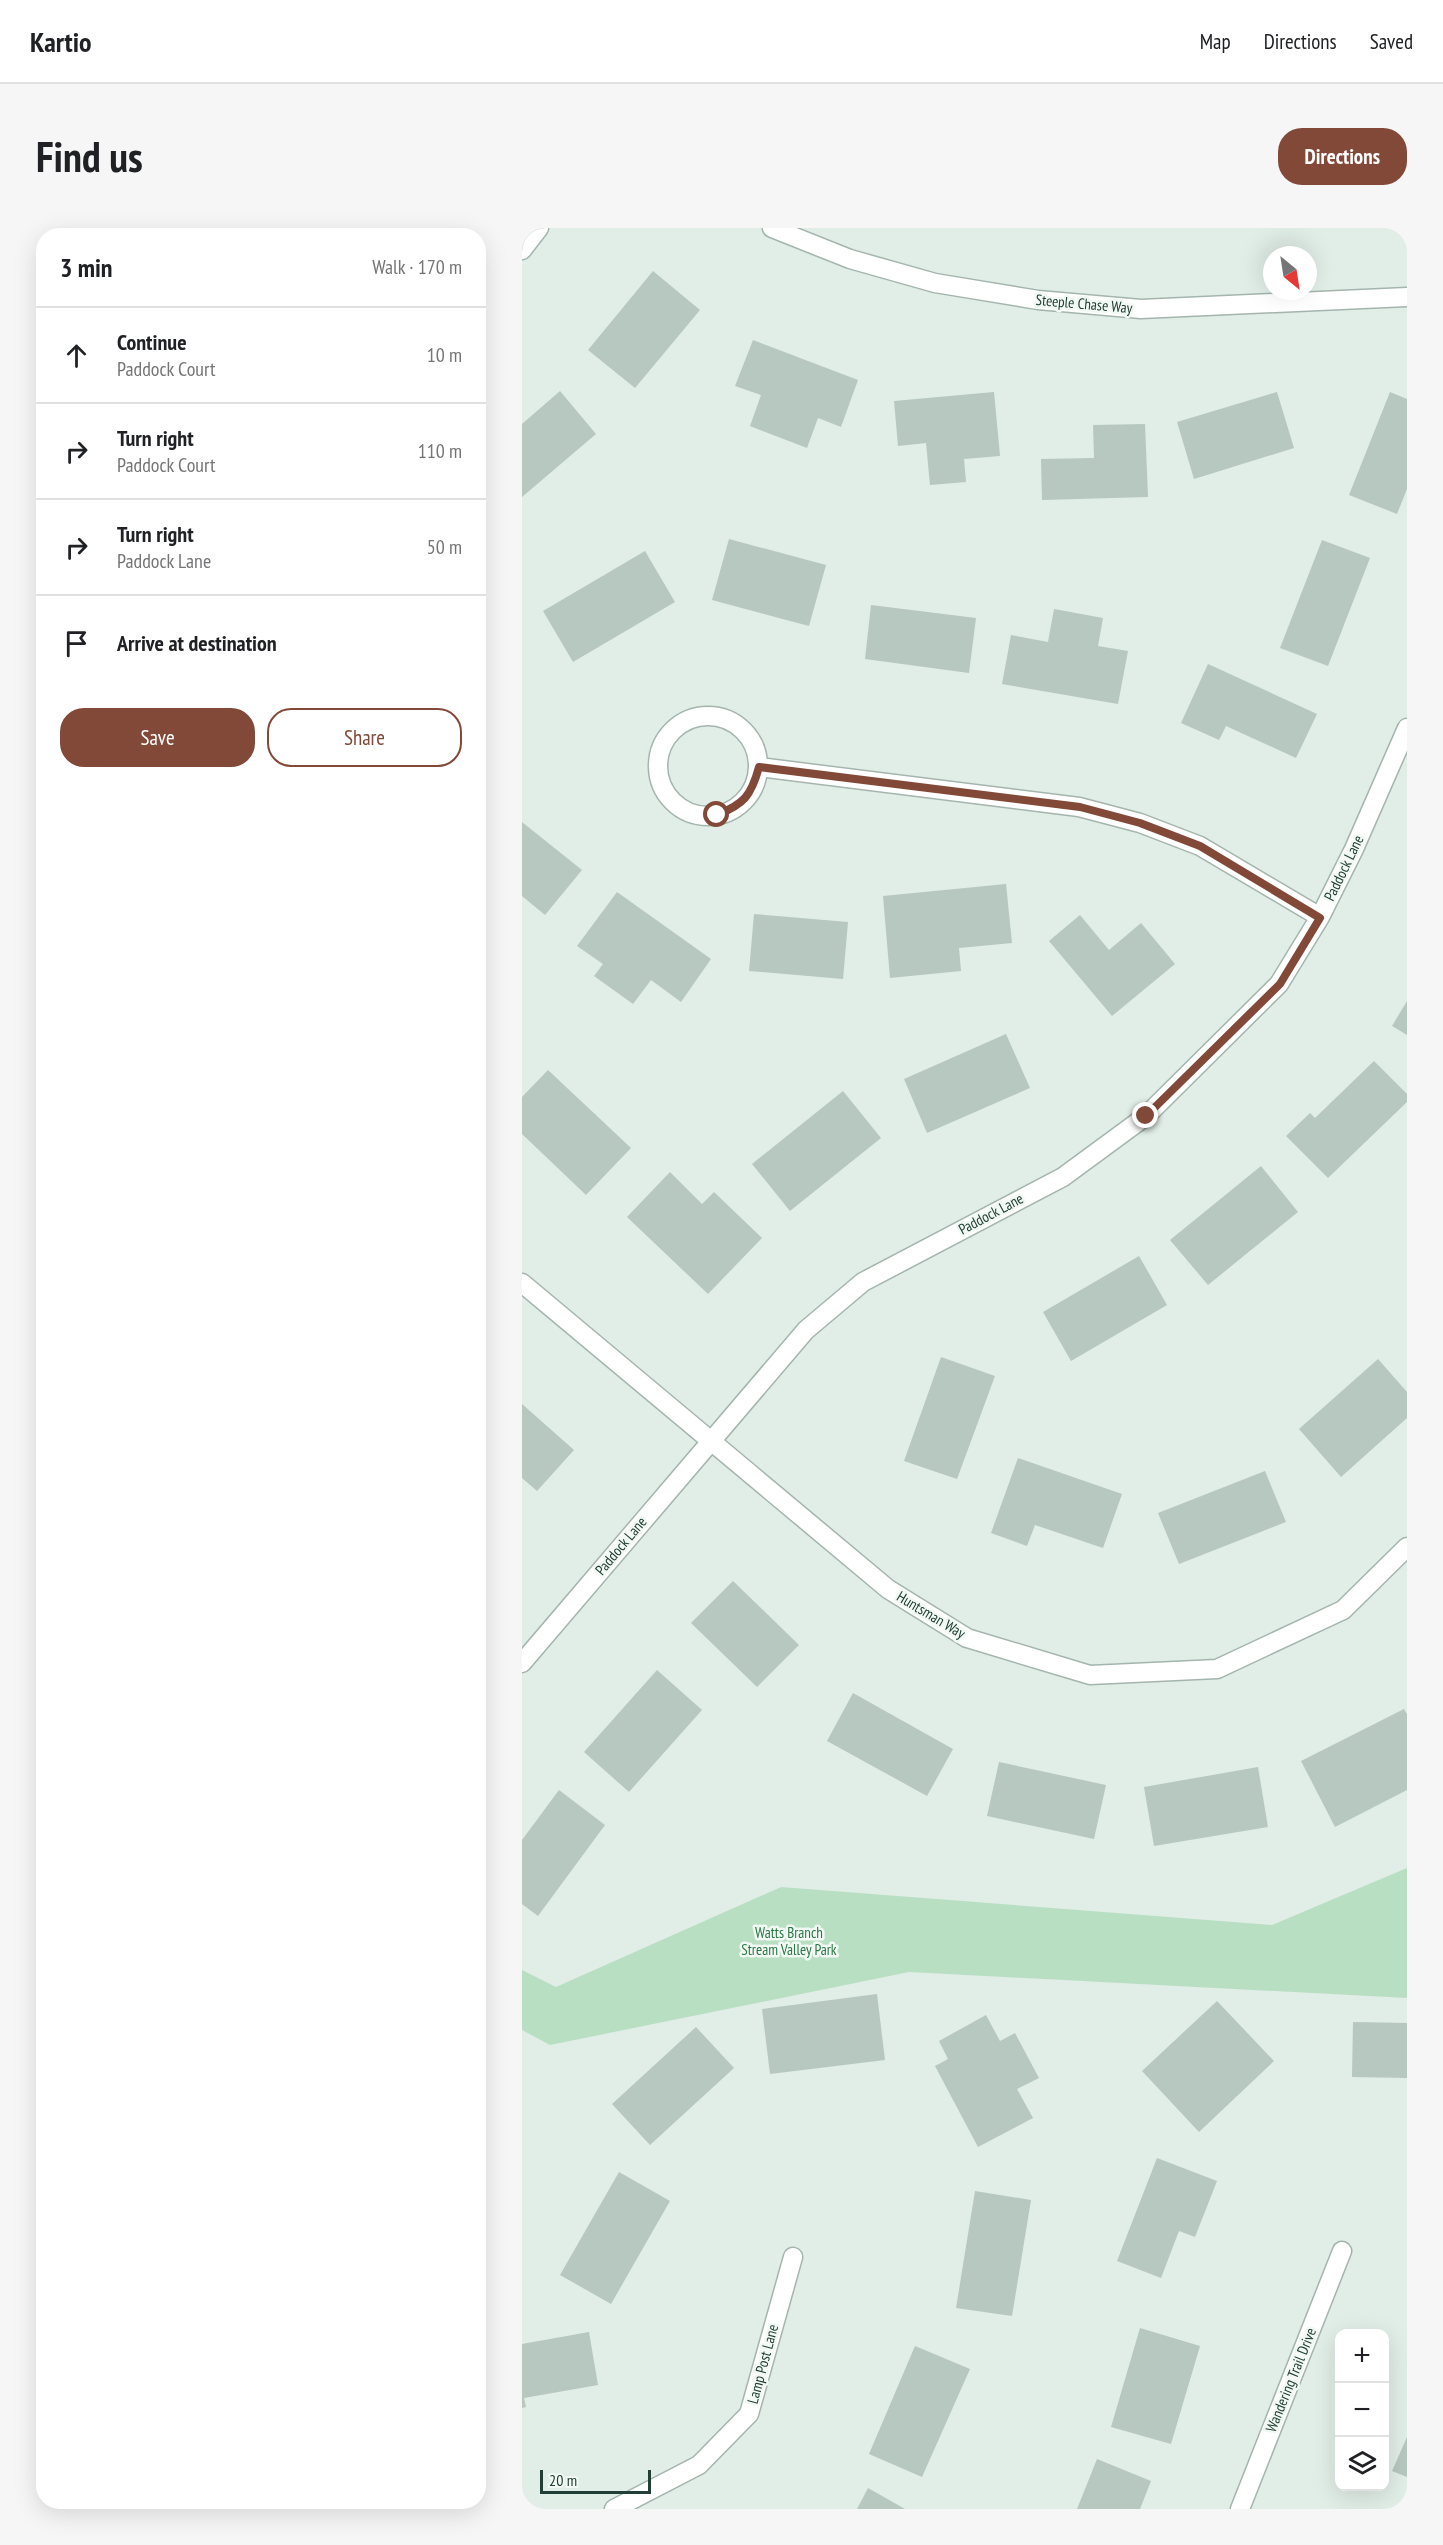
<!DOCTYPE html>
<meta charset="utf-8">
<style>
body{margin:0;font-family:"PT Sans Narrow",sans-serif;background:#f6f6f6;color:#202124}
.controls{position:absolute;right:18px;bottom:18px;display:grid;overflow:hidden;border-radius:12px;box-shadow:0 6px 24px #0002}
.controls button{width:54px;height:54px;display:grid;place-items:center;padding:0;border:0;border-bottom:2px solid #e0e0e0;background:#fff;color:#202124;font:30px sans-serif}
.compass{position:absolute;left:741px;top:18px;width:54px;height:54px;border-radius:50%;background:#fff;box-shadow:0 6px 24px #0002;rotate:150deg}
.scale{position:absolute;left:18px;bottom:15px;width:111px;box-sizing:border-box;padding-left:6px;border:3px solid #213f36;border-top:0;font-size:16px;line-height:21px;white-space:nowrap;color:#213f36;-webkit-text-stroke:4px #f2f9f5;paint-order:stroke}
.stop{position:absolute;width:18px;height:18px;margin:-14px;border:4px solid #824939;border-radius:50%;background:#fff}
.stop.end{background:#824939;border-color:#fff;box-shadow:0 2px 6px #0008}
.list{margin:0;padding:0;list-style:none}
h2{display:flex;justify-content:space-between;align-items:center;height:78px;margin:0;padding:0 24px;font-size:26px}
h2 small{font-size:20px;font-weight:400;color:#757577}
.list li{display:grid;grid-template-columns:39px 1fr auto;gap:18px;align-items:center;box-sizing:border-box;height:96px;padding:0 24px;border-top:2px solid #e0e0e0}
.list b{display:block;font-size:22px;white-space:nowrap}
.list p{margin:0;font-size:20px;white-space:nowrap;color:#757577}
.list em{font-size:20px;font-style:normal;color:#757577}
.actions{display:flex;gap:12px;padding:18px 24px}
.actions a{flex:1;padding:14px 0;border:2px solid #824939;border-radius:24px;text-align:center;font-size:21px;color:#824939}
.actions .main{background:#824939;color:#fff}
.icon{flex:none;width:33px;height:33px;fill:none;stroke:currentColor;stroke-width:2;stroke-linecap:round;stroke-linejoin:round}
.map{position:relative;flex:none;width:885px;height:2281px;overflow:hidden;border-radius:24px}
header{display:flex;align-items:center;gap:36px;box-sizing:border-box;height:84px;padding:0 30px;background:#fff;border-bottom:2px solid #e0e0e0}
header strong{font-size:28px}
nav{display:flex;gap:33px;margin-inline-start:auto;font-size:21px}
.intro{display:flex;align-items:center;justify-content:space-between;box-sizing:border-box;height:144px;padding:0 36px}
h1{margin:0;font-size:42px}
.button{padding:15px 27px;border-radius:24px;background:#824939;color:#fff;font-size:21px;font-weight:700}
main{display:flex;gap:36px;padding:0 36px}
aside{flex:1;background:#fff;border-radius:24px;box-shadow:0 6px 24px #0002}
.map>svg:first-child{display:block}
</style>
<header>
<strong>Kartio</strong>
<nav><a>Map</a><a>Directions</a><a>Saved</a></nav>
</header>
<div class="intro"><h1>Find us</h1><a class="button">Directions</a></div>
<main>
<aside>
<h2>3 min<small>Walk · 170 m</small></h2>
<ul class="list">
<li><svg class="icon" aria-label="ahead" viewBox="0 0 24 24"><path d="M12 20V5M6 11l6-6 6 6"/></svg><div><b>Continue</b><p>Paddock Court</p></div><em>10 m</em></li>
<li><svg class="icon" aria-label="right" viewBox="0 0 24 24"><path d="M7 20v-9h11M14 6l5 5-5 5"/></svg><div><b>Turn right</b><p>Paddock Court</p></div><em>110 m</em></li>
<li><svg class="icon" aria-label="right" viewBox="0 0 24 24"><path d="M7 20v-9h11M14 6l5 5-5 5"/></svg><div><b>Turn right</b><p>Paddock Lane</p></div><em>50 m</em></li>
<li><svg class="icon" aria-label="arrive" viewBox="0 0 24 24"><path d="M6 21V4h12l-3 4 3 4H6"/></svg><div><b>Arrive at destination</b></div></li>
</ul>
<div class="actions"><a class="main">Save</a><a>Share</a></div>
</aside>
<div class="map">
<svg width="885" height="2281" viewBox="0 0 885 2281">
<rect width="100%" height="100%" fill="#e1ede7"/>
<path fill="#b9dfc3" d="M885,1640V1770L387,1744L28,1817L0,1802V1742L34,1759L259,1659L750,1697Z"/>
<path fill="#b7c8c0" d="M131,43L178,82L113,160L66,122Z
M231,112L336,152L319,199L296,190L285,220L228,198L239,167L213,158Z
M38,163L74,206L0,269V196Z
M472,164L478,228L442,231L444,254L408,257L404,215L376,218L372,173Z
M755,164L772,220L672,251L655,194Z
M868,164L885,171V261L875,286L827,267Z
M623,196L626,269L520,272L519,231L572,230L571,197Z
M207,311L304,337L287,398L190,372Z
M800,312L848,330L806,438L758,420Z
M123,323L153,374L51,434L21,383Z
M349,377L454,390L447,445L343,431Z
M532,381L581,390L576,418L606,423L596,476L480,456L489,407L526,414Z
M686,436L795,486L774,530L704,498L697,512L659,495Z
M0,594L60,642L23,687L0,668Z
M484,656L490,715L437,720L439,743L368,750L361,668Z
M95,664L189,731L159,774L129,752L111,776L72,748L81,736L55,718Z
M232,686L326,694L321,751L227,743Z
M558,687L587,722L619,695L653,736L590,788L527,713Z
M885,773V807L870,798Z
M484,806L508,860L405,905L382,851Z
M852,833L885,866V874L806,950L764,908L788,885L793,890Z
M26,842L109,920L64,967L0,906V869Z
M321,863L359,910L268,983L230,936Z
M739,938L776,984L686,1057L648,1012Z
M148,944L180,976L192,964L240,1010L186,1066L105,989Z
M617,1028L645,1077L549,1133L521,1084Z
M419,1129L473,1148L435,1251L382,1233Z
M856,1131L885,1164V1190L819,1249L777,1201Z
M0,1176L52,1222L15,1263L0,1250Z
M496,1230L600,1266L581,1320L513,1297L505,1318L469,1305Z
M743,1243L764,1294L657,1336L636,1285Z
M211,1353L277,1417L235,1459L169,1395Z
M135,1442L180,1482L107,1564L62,1524Z
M331,1465L431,1521L405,1568L305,1513Z
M882,1481L885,1486V1562L813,1599L779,1533Z
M477,1534L584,1557L572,1611L465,1588Z
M736,1539L746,1599L632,1618L622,1559Z
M37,1562L83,1597L16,1688L0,1676V1612Z
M355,1766L363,1832L248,1846L240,1781Z
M695,1773L752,1833L677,1904L620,1843Z
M464,1787L478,1813L493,1805L517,1850L495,1861L511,1890L456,1919L413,1838L426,1831L417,1813Z
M831,1794L885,1795V1850L830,1849Z
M174,1799L212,1840L128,1917L90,1876Z
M635,1930L695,1953L673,2009L657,2003L639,2050L595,2033Z
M97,1944L148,1973L89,2076L38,2047Z
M453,1963L509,1972L490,2088L434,2080Z
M618,2100L678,2118L649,2216L589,2199Z
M67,2104L76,2157L2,2170L4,2179L0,2180V2116Z
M393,2118L448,2141L400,2249L347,2226Z
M885,2209V2249L870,2243Z
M575,2231L629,2253L618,2281H555Z
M346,2260L383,2281H335Z"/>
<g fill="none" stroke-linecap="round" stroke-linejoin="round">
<g stroke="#a4b5ae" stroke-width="21">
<path id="minor" d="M250,0L328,31L413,55L516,72L619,81L885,69
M0,22L17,0
M136 538a50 50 0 1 1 100 0a50 50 0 1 1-100 0Z
M237,539L557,579L618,595L678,618L798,689
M0,1055L366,1361L445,1410L568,1447L695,1441L821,1382L885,1319
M0,1435L284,1102L341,1054L541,949L624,888L757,756L798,689L832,621L885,500
M92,2281L177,2237L227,2186L271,2029
M718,2281L820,2023"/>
</g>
<use href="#minor" stroke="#fff" stroke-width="18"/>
</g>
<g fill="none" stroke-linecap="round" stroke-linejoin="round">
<path stroke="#824939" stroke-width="8" d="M195,587C222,576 229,568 237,539L558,579L618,595L678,618L798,690L758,756L624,888"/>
</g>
<g text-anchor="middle" stroke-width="5" stroke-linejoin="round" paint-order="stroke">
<g font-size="15" fill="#213f36" stroke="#f2f9f5">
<text transform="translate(562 76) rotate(5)" y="5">Steeple Chase Way</text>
<text transform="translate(822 640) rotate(-64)" y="5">Paddock Lane</text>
<text transform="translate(469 986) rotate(-28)" y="5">Paddock Lane</text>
<text transform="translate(99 1318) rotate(-50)" y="5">Paddock Lane</text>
<text transform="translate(409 1387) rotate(31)" y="5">Huntsman Way</text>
<text transform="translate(241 2136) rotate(-75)" y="5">Lamp Post Lane</text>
<text transform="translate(769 2152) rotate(-68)" y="5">Wandering Trail Drive</text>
</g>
<g font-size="15" fill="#297846" stroke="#f2f9f5">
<text x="267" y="1710">Watts Branch<tspan x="267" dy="17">Stream Valley Park</tspan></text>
</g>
</g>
</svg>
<div class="controls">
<button>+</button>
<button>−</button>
<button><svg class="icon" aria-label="layers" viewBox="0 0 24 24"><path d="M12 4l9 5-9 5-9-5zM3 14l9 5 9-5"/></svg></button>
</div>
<svg class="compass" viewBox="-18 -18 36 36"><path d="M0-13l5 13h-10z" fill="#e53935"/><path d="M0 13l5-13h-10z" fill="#757577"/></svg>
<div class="scale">20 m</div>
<div class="stop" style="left:195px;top:587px"></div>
<div class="stop end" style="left:624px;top:888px"></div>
</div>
</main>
